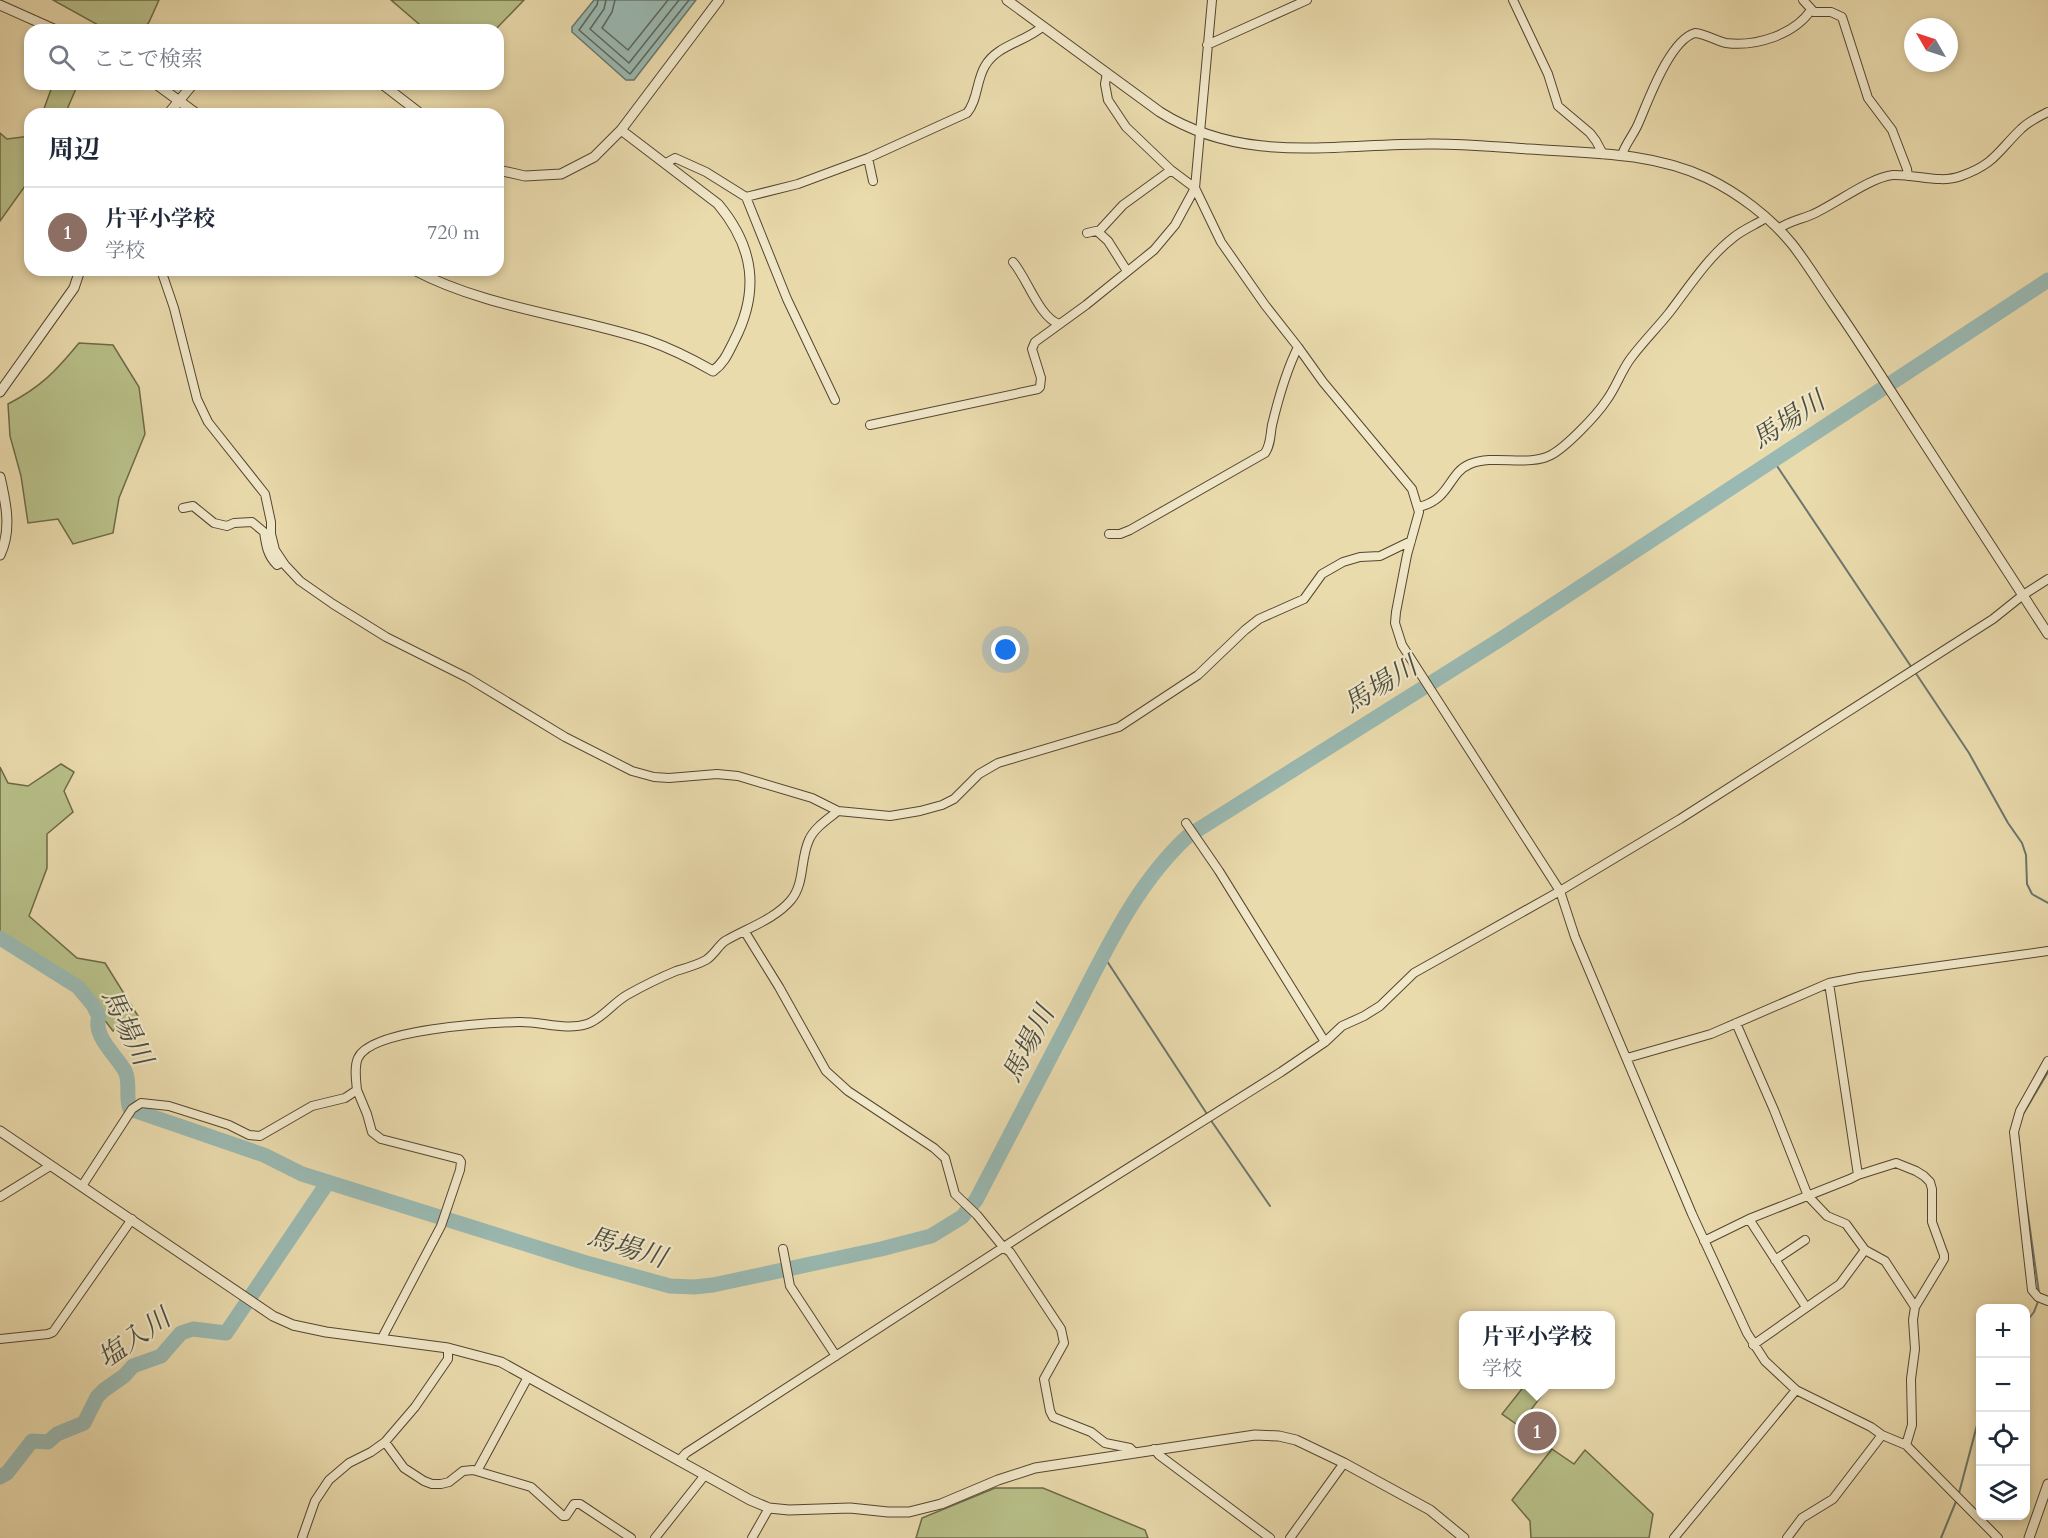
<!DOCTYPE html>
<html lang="ja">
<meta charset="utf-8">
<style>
body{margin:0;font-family:Cardo,"Noto Serif JP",serif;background:#f2f2f3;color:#1f2937}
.controls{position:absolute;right:18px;bottom:18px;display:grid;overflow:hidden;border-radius:12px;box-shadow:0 3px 9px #0003}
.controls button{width:54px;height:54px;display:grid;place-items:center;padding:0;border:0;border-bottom:2px solid #e0e1e3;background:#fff;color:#1f2937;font:30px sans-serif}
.compass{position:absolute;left:1904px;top:18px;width:54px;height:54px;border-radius:50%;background:#fff;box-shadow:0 3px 9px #0003;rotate:309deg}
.you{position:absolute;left:1006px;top:650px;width:21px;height:21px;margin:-15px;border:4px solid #fff;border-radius:50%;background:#1a73e8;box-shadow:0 0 0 9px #1a73e833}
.badge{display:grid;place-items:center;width:39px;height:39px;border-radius:50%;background:#8f2418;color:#fff;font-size:20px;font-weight:700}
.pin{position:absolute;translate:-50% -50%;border:3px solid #fff;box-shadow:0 2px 6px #0006}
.popup{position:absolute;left:1459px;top:1311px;width:156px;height:78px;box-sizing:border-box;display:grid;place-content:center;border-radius:12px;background:#fff;filter:drop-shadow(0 2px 4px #0005);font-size:20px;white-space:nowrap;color:#747a83}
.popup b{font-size:22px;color:#1f2937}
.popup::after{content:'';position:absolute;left:50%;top:100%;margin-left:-12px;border:12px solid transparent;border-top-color:#fff}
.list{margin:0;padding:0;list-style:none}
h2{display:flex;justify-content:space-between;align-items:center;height:78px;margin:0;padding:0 24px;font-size:26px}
h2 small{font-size:20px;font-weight:400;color:#747a83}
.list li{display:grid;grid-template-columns:39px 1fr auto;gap:18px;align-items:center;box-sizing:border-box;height:90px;padding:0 24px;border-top:2px solid #e0e1e3}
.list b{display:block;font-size:22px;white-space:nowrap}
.list p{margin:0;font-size:20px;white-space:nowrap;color:#747a83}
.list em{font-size:20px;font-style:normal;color:#747a83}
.icon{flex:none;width:33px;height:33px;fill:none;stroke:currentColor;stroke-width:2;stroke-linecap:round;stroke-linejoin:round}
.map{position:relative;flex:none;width:2048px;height:1538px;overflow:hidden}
.search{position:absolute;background:#fff;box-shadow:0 3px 9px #0003;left:24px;top:24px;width:480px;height:66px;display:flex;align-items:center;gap:15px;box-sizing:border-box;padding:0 21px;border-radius:18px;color:#747a83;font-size:22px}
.panel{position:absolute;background:#fff;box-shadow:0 3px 9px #0003;left:24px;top:108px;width:480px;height:168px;border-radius:18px}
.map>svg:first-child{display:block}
</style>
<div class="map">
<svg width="2048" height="1538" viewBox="0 0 2048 1538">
<rect width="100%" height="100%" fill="#eadbad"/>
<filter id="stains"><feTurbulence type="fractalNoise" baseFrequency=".00333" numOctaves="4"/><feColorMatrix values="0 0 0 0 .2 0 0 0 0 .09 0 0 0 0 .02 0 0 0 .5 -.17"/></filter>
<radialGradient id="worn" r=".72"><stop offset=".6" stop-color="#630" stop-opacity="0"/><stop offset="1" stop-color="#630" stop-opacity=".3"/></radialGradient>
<path fill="#b8c089" stroke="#6e6a48" stroke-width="1.5" d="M53,0H159L149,22L143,30H107Z
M391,0H524L495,30H426Z
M53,84H78L65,114H42Z
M0,133L7,139L30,136V179L0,221Z
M79,343L113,345L139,387L145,434L119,498L113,533L73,544L58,519L28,523L21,476L10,436L8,404C41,387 56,371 79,343Z
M61,764L74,772L64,791L73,812L47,834V868L29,916L77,958L105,963L138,1016L113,1031L74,980L16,941L0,932V767L8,783L28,786Z
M1525,1385H1536L1545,1391L1519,1426L1502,1414Z
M1552,1449L1574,1464L1585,1450L1653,1514L1649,1538H1531L1530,1521L1512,1500Z
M995,1488H1043L1145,1530L1148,1538H916L922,1518Z"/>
<path fill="#9ab9b2" stroke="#6a776d" stroke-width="1.5" d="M594,0H696L634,80H626L572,32V27Z"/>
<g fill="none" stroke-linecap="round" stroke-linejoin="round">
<path stroke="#5e675c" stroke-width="1.5" d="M598,0L597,5L579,30L630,74L689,0
M606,0L604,9L590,29L629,63L679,0
M615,0L612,12L602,28L628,50L668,0"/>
<path stroke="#6a776d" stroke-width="2" d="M1773,460L1912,668
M1915,672L1969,753L2008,823L2022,843L2026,855L2027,884L2032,894L2048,903
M1103,955L1207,1114
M2022,1116L2048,1072
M1210,1119L1270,1206
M2018,1133L2020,1148
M2026,1201L2039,1293
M2026,1322L2034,1312L2039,1299
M1959,1493L1980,1414
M1941,1538L1957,1499"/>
<path stroke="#9ab9b2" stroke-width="15" d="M0,938L78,987L93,1005L99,1017C92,1036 117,1056 125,1071C131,1083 125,1097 130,1109L264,1155L302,1174L583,1262L670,1286L694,1287L713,1285L881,1249L931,1236L962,1217L976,1200C1009,1137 1042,1074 1075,1010C1107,948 1136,884 1188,836L1504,637L2048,280
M0,1477L7,1473L32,1441L48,1442L57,1434L84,1423L97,1397L104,1390L124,1376L133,1366L161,1356L181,1333L193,1329L226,1333L328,1182"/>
<g stroke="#554630" stroke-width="10">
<path id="minor" d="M1513,0L1548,74L1558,106L1590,133L1596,141L1603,154
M1803,0L1814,12H1831L1842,17L1868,98L1892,130L1907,169L1908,176
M1207,45L1307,0
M1107,73L1105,84L1108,100L1126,127L1171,170L1195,188L1221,242L1265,305L1298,347L1323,382L1412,489L1419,512L1407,555L1396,612L1395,623L1402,645L1560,891L1575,937L1692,1214L1747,1333L1765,1361L1796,1390L1871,1427L1882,1435L1906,1445L1998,1538
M1622,155C1625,144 1635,133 1639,122C1649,99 1670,40 1695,33C1706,34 1716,41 1726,43C1755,47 1794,35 1811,10
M868,158L873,181
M666,163L675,158L706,172L746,197L798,184L868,158L967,113C978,100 976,81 985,66C997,45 1025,42 1042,27
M746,197L787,299L835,400
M1778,229C1790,221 1799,220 1811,215C1833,206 1870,177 1893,175C1915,174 1940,184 1961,176C1995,164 1998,151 2021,129C2029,121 2038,117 2048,112
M1097,231L1108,241L1127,271
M1087,233L1100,230L1123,205L1171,170
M1013,262C1027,278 1039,317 1059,324
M161,270L174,308L197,399L208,422L265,494L271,522V534L275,550L285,565L300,581L333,604L386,637L468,678L565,737L632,771L654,777L669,778L717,774L738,776L812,798L838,811
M870,425L1038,389L1040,387L1041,378L1032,349L1035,342L1086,305L1154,250L1175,225L1195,188L1212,0
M1419,507C1451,499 1448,473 1470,464C1495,454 1528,467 1551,455C1566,447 1596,416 1606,401C1616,388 1621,371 1631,358C1643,342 1657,328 1669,313C1689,287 1708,257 1734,237C1744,229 1755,225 1766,218
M183,508L193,506L214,523L227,526L234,523L252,522L264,532C266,545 267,555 277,565L283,562
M1109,534H1120L1130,530L1265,453C1271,444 1270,436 1272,425C1278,400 1286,371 1298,347
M1186,823L1219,871L1325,1042
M745,932L779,987L826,1071L848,1091L934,1148L945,1158L955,1194L977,1215L1004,1248L1010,1252L1061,1329L1064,1343L1044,1379L1050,1411L1053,1417L1091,1432L1105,1443L1130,1448L1135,1453
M1736,1023L1774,1110L1808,1196L1827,1216L1846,1224L1865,1250L1885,1261L1915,1307L1913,1320L1915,1349L1911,1379L1912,1425L1906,1445
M1627,1058L1711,1034L1829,983L1860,977L2048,951
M2048,1061L2020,1111L2014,1132L2032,1290L2038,1297L2048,1301
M357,1090L367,1114L372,1132L381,1139L459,1159L461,1162L460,1170L441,1226L382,1338
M1858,1175L1896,1163L1916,1171L1924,1176L1930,1182L1932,1189V1222L1944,1255V1259L1915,1307
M82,1186L132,1109L141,1103L169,1106L229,1125L249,1135L260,1136L312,1106L345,1098L357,1090C356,1080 354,1067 358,1058C371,1029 488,1023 518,1022C541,1021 565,1031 587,1024C602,1019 613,1003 627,995C643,986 659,978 676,971C686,968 697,965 706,960C714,955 718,946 725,941C747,928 774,920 791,900C805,883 800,859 809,840C814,828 828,819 838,811L890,816L920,811L942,805L954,799L979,774L998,763L1119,727L1198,675L1245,630L1259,619L1304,599L1322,574L1343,562L1360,557L1380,556L1411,541
M0,1197L50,1166
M1749,1219L1806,1307
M1704,1241L1749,1219L1850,1179L1858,1175L1829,983
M783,1249L790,1286L836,1356
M1775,1260L1805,1240
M0,1339L48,1334L53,1332L132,1219
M1753,1345L1840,1284L1865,1250
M385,1442L404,1468L424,1481L432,1484H441L449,1482L463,1471L473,1470L531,1487L563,1516H566L574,1504H580L631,1538
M1154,1449L1159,1455L1270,1538
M679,1461L686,1453L1047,1219L1281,1072L1325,1042L1342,1026L1364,1016L1380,1006L1414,973L1560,891L1680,819L1993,619L2023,595L2048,579
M477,1471L528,1377
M302,1538L315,1501L329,1480L349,1463L371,1452L385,1442L415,1407L448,1359V1348
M655,1538L705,1475
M752,1538L769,1508
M1290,1538L1344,1463
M1674,1538L1796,1390
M1787,1538L1802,1518L1833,1499L1882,1435"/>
</g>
<g stroke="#554630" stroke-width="11">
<path id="tertiary" d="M1007,0L1160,112C1244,165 1334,144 1426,144C1460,143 1495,147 1529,149C1589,153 1652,152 1707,178C1738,193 1770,217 1792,244C1807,263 1820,285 1834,305C1861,344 1886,384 1912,424C1957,494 2002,564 2048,634
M0,5L56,30
M156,84L197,114
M382,84L421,114
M168,114L193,84
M498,170L525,176L561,174L594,157L621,130L719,0
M414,270C486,308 570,315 647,340C670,348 692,359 713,371C724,363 728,353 734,341C760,291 754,247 718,204L621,130
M0,392L74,288L80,270
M0,477C6,503 12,530 0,555
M0,1131L273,1316L293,1325L326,1332L448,1348L501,1362L750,1500L769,1508L789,1510L850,1508L888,1512H909L941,1504L998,1480L1035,1468L1255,1435L1279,1436L1296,1440L1344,1463L1430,1510L1464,1538
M2029,1538L2048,1484"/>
</g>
<use href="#minor" stroke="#f1e8ca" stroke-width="8"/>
<use href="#tertiary" stroke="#f1e8ca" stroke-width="9"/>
</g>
<g text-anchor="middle" stroke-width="4.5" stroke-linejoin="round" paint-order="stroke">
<g font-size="27" font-style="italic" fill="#4d4e42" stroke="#f1e8ca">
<text transform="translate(1788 420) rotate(-33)" y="9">馬場川</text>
<text transform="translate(1380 685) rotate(-32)" y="9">馬場川</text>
<text transform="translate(127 1027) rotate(64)" y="9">馬場川</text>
<text transform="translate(1028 1044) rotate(-63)" y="9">馬場川</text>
<text transform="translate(627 1247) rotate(17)" y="9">馬場川</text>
<text transform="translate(134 1338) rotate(-35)" y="9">塩入川</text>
</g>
</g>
<rect width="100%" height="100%" filter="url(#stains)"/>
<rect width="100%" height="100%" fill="url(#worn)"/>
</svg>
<div class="controls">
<button>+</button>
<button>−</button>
<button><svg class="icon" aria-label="locate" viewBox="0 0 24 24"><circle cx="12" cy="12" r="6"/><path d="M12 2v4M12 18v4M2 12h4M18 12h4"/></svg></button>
<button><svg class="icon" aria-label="layers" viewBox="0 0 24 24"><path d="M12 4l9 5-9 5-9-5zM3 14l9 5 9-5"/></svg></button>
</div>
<svg class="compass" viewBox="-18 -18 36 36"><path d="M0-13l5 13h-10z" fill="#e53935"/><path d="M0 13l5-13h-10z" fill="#747a83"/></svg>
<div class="you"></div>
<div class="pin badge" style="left:1537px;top:1431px;background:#8d6e63">1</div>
<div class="popup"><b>片平小学校</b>学校</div>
<div class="search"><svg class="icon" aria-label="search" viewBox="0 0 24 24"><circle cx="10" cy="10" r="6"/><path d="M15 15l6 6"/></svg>ここで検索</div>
<section class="panel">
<h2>周辺<small></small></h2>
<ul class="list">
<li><span class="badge" style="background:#8d6e63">1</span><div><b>片平小学校</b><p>学校</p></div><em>720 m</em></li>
</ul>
</section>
</div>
